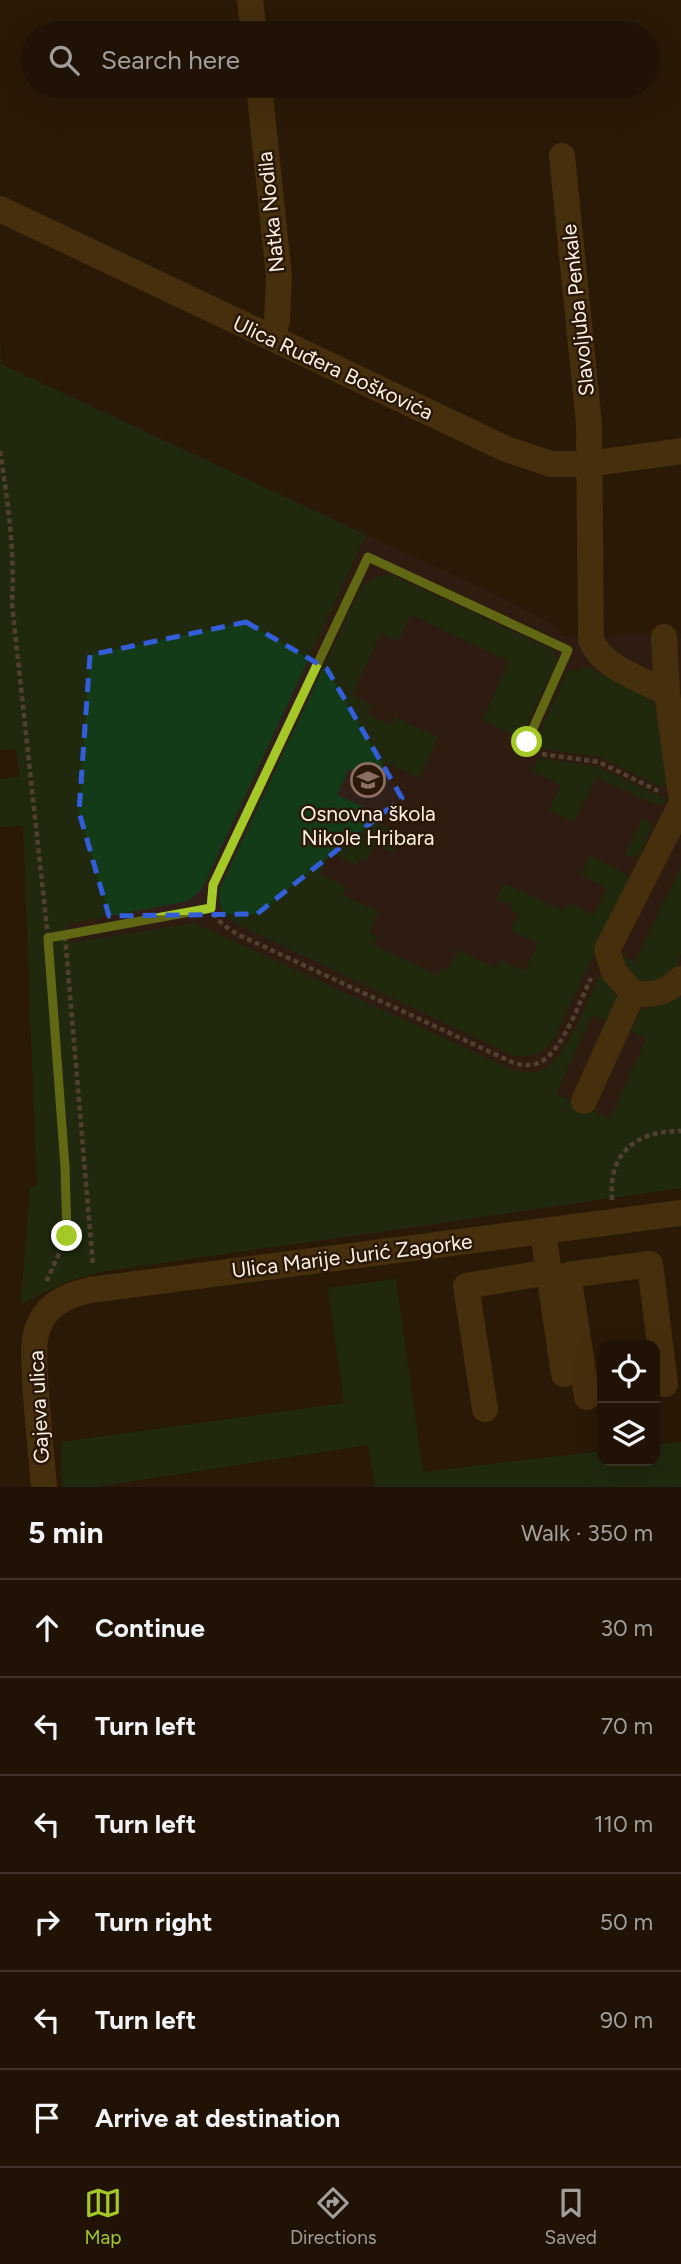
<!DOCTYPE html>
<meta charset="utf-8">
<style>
body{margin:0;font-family:Figtree,sans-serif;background:#2d2014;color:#f1f3f6}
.controls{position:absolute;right:21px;bottom:21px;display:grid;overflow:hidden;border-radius:14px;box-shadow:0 7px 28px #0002}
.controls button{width:63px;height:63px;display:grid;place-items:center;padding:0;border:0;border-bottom:2px solid #3d3228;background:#201306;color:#f1f3f6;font:35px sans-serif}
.stop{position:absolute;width:21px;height:21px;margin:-16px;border:5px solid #a4c825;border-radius:50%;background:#fff}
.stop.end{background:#a4c825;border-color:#fff;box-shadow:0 2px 7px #0008}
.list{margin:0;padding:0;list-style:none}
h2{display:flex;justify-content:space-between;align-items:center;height:91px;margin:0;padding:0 28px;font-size:30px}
h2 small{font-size:23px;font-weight:400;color:#a29e9b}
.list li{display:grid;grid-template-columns:46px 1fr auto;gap:21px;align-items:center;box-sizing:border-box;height:98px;padding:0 28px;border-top:2px solid #3d3228}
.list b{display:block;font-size:26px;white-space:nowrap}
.list em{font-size:23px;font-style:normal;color:#a29e9b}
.icon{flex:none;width:38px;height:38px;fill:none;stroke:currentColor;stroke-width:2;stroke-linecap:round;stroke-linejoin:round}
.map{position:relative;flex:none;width:681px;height:1487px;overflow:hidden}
.search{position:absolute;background:#201306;box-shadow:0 7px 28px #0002;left:21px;right:21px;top:21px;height:77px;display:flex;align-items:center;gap:18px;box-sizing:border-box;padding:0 24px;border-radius:38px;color:#a29e9b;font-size:26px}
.sheet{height:679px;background:#201306}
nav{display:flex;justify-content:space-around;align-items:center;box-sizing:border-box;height:98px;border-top:2px solid #3d3228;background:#201306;font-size:19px;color:#a29e9b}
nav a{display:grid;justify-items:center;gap:4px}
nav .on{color:#a4c825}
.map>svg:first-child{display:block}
</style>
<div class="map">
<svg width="681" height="1487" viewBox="0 0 681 1487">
<rect width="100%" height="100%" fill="#2a1908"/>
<path fill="#312019" d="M51,387L496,595L553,625L563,636L681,634V995L671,1002L657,1007L647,1038L610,1119L589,1109L595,1201L336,1239L97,1269L67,924Z"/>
<path fill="#143b18" d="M0,331L1,364L366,535L202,889L188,901L67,924L69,943L194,923L513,1070C522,1072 531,1074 540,1071C567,1060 587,1001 600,975L619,1000L609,1022L592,1015L556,1094L610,1119L646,1039L631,1031L641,1010L671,1002L681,995V1188L100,1272L69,1281L21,1304L30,1187L37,1186L23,826L0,827V779L20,777L16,749L0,750Z
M390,574L553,650L558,660L520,738L483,720L509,661L411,615L398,641L381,633L352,695L371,704L367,714L391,725L395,717L438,737L419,778L385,762L376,781L349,769L337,795L364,807L361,814L402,834L393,853L375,844L367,861L360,858L357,865L331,853L320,874L346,887L343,895L379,912L369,932L377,937L374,945L437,975L441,968L447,971L458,950L496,968L500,960L525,971L538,943L511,931L519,913L511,910L512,906L497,899L504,883L564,911L569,903L594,915L607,888L581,875L590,856L619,870L630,879L554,1038C542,1053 535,1058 515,1056L240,926C222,914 218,910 220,888L362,585L376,577Z
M586,667L648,696L656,708L667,783L662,787L597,756L543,749L534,745L569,669L577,671Z
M539,758L598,767L668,800L662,805H656L596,777L574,822L549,810L561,785L532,771Z
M643,817L650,823L652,828L640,854L635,858L625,855Z
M681,867V954L676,967L661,981C635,983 630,980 620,955L635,962Z
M396,1279L423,1472L602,1451V1461H655V1445L681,1442V1487H375L368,1445L95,1487H62L61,1442L344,1403L328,1288Z"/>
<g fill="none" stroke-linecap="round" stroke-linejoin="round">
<path stroke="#7f7061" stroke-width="4.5" stroke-dasharray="5 3.5" stroke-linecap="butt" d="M0,451C8,503 15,552 12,604L48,938L65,1167L67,1236L46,1282
M568,650L368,557L213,885C208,914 216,922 241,936L516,1064C524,1065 531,1066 538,1063C562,1054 580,1000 591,978
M527,742L569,647
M542,754L599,762L658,791
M65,936L93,1266
M48,938L211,908
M612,1200C608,1153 635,1131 681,1131"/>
<path stroke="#684a14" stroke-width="26" d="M250,0L254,33
M259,86L279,276L277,321L272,338
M562,156L589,424L591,639C601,668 642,679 667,693
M0,209L506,449L551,464H588L681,451
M664,637L667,693L681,795
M681,805L607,950L614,972L633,993C654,996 665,993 681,979
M584,1101L633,993
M543,1232L564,1374
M587,1397L568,1275L650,1264L665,1384
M485,1409L466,1286L549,1272
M44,1487C41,1451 37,1415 35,1379C35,1363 32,1346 37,1330C45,1305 66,1295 90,1290L681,1213"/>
</g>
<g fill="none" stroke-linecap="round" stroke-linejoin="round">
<path stroke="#a4c825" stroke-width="9" d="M67,1236L65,1167L48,938L211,908L213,885L368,557L568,650L527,742"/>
</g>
<path d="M0 0H681V1487H0ZM246,622L327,669L402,798L257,914L109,916L79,812L90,655Z" fill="#2a1908" fill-opacity=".55" fill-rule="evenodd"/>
<path fill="none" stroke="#335ed9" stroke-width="5" stroke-dasharray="14 9" stroke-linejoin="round" d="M246,622L327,669L402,798L257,914L109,916L79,812L90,655Z"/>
<defs>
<g id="school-ring" transform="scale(1.75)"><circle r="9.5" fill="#2a1908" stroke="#8d6e63" stroke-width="1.5"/><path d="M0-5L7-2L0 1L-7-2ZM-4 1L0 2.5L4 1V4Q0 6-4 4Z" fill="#8d6e63"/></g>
</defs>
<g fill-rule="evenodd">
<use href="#school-ring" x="368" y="780"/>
</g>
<g text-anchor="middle" stroke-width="5" stroke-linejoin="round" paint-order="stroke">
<g font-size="21" fill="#fdf1e6" stroke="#2a1908">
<text transform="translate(271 212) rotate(-96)" y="7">Natka Nodila</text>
<text transform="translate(578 310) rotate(-96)" y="7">Slavoljuba Penkale</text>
<text transform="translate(333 368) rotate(25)" y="7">Ulica Ruđera Boškovića</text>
<text transform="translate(352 1256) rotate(-7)" y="7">Ulica Marije Jurić Zagorke</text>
<text transform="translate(39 1407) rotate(-93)" y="7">Gajeva ulica</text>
</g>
<g font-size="21" fill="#fdf1e6" stroke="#2a1908">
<text x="368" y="821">Osnovna škola<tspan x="368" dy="24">Nikole Hribara</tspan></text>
</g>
</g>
</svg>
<div class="controls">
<button><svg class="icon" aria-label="locate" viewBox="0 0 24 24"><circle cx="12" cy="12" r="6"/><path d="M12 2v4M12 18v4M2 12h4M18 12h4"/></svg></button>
<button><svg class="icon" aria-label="layers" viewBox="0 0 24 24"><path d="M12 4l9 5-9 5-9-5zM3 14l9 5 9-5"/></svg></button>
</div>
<div class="stop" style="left:527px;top:742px"></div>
<div class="stop end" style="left:67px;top:1236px"></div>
<div class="search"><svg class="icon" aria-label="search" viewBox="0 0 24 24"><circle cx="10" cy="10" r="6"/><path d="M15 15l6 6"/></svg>Search here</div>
</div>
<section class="sheet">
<h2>5 min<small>Walk · 350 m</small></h2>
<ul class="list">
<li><svg class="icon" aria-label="ahead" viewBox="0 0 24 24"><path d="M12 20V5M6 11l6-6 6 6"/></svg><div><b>Continue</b></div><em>30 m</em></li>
<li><svg class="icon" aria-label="left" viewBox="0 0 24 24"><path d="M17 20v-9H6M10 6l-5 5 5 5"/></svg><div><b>Turn left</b></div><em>70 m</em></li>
<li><svg class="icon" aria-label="left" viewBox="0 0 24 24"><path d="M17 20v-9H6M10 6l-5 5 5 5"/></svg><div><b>Turn left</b></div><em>110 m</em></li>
<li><svg class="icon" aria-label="right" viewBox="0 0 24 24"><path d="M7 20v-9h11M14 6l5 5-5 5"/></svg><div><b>Turn right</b></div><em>50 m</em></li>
<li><svg class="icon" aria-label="left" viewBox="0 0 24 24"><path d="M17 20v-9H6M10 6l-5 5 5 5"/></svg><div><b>Turn left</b></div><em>90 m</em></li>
<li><svg class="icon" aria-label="arrive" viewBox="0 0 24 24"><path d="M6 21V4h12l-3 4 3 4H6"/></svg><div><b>Arrive at destination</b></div></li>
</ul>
</section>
<nav>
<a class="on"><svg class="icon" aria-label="map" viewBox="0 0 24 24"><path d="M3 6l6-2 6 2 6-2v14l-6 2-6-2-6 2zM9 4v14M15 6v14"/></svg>Map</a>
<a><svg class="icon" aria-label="directions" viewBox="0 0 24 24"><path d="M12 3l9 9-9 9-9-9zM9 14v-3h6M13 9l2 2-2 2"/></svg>Directions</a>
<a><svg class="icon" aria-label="saved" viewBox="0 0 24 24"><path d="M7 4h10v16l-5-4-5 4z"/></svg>Saved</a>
</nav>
